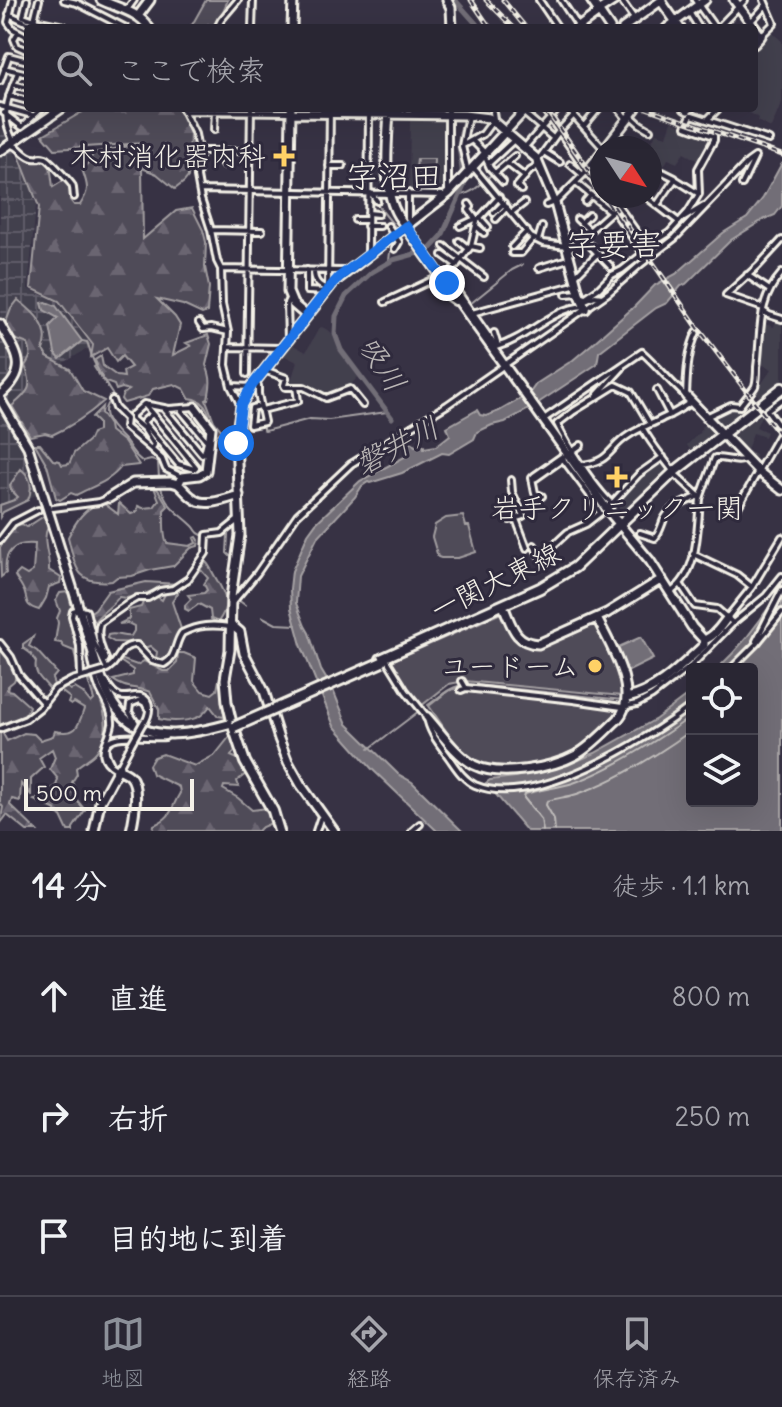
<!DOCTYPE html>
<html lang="ja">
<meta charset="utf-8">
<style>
body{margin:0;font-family:Delius,"Klee One",sans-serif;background:#312e3b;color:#f1f3f6}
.controls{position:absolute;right:24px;bottom:24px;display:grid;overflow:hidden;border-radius:8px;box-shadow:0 8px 32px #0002}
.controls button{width:72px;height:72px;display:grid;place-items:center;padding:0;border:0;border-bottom:2px solid #45434e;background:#292633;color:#f1f3f6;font:40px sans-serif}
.compass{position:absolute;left:590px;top:136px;width:72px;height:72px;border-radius:50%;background:#292633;box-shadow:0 8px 32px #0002;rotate:126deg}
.scale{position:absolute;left:24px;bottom:20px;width:170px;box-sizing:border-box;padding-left:8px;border:4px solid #f4f1e8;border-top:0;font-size:22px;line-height:28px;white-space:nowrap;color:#f4f1e8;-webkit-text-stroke:6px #2f2a3d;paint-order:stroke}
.stop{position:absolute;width:24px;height:24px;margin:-18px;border:6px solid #1a73e8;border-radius:50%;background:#fff}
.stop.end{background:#1a73e8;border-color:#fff;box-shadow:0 2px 8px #0008}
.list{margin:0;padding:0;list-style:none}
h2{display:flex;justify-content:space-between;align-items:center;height:104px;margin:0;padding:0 32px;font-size:34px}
h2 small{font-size:26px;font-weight:400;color:#a5a5ac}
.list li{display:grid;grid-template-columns:52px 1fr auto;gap:24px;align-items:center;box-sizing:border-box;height:120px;padding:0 32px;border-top:2px solid #45434e}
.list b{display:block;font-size:30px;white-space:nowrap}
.list em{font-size:26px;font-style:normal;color:#a5a5ac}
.icon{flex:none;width:44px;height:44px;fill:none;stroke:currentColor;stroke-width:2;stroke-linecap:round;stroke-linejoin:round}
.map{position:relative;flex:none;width:782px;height:831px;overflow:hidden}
.search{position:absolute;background:#292633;box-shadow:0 8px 32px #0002;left:24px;right:24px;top:24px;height:88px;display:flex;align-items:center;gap:20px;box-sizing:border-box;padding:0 28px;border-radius:8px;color:#a5a5ac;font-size:30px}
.sheet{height:464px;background:#292633}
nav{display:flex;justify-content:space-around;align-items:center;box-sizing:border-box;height:112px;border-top:2px solid #45434e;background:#292633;font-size:22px;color:#a5a5ac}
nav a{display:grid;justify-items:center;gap:4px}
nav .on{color:#8c9099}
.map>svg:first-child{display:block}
</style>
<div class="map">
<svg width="782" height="831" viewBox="0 0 782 831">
<defs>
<pattern id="industrial-grid" width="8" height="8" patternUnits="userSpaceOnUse" patternTransform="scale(2)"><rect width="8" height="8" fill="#433f4e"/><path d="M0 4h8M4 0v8" fill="none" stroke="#5f5b68"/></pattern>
<pattern id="forest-firs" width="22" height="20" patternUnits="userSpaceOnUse" patternTransform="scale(2)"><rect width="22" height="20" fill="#504b59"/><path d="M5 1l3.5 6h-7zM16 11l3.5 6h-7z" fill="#6a6571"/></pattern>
</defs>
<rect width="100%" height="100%" fill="#373244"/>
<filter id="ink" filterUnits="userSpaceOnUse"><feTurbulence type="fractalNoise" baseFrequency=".0125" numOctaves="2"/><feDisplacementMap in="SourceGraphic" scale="16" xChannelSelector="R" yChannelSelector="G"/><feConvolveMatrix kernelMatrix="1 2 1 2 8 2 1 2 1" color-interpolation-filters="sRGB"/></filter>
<g filter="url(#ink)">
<path fill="#433f4e" d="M769,30L782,41V102L771,128L757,121L758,118L742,108H754V46Z
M447,116L446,186H438L437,193L409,192L410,117Z
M672,121L713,137L714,140L700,162L684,153L677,163L668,159L661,171L650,164L649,148L656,133L667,136Z
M776,320L782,322V382L760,398L754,391L756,382L762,383L772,369L759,363L762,323L774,327Z
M322,327L331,332L339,350L360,375L347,388L331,394H325L308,386L290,384L297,362L279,353L288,342L306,352L319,328Z
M732,405L739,407L745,412L725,428H719L713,421L712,415Z
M760,415L761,416L756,427L767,432L765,437L753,433L747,450L756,455L752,461L731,441L732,436Z
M704,423L711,430V438L692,453L687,445L700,432Z
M663,460L671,470L630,507L621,511L616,503L621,495L641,475Z"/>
<path fill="url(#industrial-grid)" d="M0,126L26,174L36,205L28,289L58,302L92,346L40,377L25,399L4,416L24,452L36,495L0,511Z"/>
<path fill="url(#forest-firs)" stroke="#a29ea0" stroke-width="2" d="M206,0H228L217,25L215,28H186L192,25Z
M89,108H179L190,134L188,177L184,182L175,189L157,174L142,168L143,239L176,211L192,208L203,230L206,242L205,267L209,287L207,312L202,314L183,305L157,299L175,317L180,325L173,355L191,346L186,343L208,335L211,344L206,365C212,378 211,385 208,399L206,400L214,421L222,431L213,438C211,420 210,399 189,398L184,389L174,384L153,389L148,396L124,403L121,399L123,394L129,390L122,388L116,390L114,385L103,381L94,367L97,365L95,360L101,356L103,366L117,376L124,377L123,371L131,367L122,356L116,362L107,348L91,357L93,345L59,301L31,288L39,207L16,148L50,164L53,187L66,179L72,188L70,200L74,205H80C90,190 88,186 82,169L90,161L93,153L144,143L55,149L43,135Z
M18,300C34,312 53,329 43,350L47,357L70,369L83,391L104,401C88,415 72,426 52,435L45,433L30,436L12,406C29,392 34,387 25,366C31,357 32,354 28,344L12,338L5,325L11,309Z
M102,407L101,413L109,425L110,431L124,442L139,465L121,467C111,481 91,487 76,495L71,493L60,500L56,498L47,465L35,444H40L53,460L60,461L62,465L69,464L74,453L89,440L92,433L98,431V423L92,417Z
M21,469C31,477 33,488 28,500L3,512L0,517V505L14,500L18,497L11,490L10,485Z
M153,485L159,491L168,506L164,510C164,518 163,538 167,543L190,546L196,543L194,538L197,537L199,540L198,546L191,548L173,566L150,570L132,576L117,577L112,581C76,585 76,568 68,537C76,521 84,508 102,502L118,514L119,503L131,514L137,512L138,506L143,508L154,507L159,500Z
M44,516L48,527C41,541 50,555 49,570L61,578L60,583L49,587L46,598L39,610C21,605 30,599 22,587C20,583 17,580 15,576L20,571L27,575L33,571L35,544C14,542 3,552 6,573L1,577L0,547L17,525L22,524L27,527Z
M206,562C209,565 211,569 213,573C223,592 233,601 218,622L211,619L210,610L199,604L189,611L185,609V605L191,599L188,595L204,593L207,590L204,584L208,578L200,569Z
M146,582L178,584C170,588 165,586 158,589C145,593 132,600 119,597C112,607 101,612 94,622L91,620L89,613L95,609L108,591Z
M175,591L178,593L172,602L181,629L168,656L162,660L156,658L157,652L150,646L144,648L140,643L114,642L107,638L108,635C117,632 123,638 131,636L134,631V626L128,623L119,624L129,619V610L141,607L144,600L156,596L162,600L166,592Z
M68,592L72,608L69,614L70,619L75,629L80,655L79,675L74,651L64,647L61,643L55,642L58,623L57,618L60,611L56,600L60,593Z
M33,637L29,646L37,651L57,673L52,679L55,687L51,691C44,680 33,676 36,662L30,653L23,648V644Z
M0,647L9,657L17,674L14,681L8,686L7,690L12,691L29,706C26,720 13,723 0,726Z
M178,653H184L196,658L194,681L202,691L212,694L217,690L219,680L222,679L224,717L218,716L210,706C207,710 204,714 200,716C190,722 169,722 159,719V709L150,692C138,687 124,689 113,680L133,675V670L120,661V659L137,665L144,661L163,671H169L177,663Z
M92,680C102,702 115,731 96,752C91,758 82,762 76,768L77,774L72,782L76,792V799L85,810L73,828V831H68L61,816L57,814L56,810L34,800L56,786L58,779L50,769L55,757L52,749L39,758L44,767L31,779V795L21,784L20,801L12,799L10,805L37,831H27L7,815L0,824L3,807L0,803V731L18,724L2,732L7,741L24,733L34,734L40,740L53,736L55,731C76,735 78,728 84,709L74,703L71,705L68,703L70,698L61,691L67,687L70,690L75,688L83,693L91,703L94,700L88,681Z
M231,735L236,740L237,748L231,756L240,760L247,773L237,781L239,787L224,786L223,789L238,798L252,810L267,808L274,822L262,827L258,831H153L154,825C174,816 170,809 180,793L179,787L152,774L149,765L154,757L163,754L195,766L215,755Z"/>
<path fill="#504b59" stroke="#a29ea0" stroke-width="2" d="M417,159H434L433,187H414Z
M463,516L466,526H469L476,552L458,558H441L438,557L432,537L435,525L446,518Z
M501,613L504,614C509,623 513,635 520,642C536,656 580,629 597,622L623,681L625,695L622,696L465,681L449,684L421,706L404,686L389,662Z
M463,686L467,691L601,705L621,709L623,711L580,751L553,762L522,767L493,769L471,761L460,751L429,706L448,691Z"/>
<path fill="#726e77" stroke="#a6a2a4" stroke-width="2" d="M782,163V206L775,215L763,220L731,240L686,284L681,286L667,303L656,308L599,352L597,364L529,409L505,422L492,425L477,432L474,439L449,454L442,453L402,473L370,483L368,482L362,486L355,497L317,538L298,576L296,603L305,626L309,633L321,670L333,690L347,724L398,774L412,782L422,792L462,831H437L372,769L334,726L301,645L291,608L290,589L292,571L308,534L316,523L360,481L410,454L407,444L411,442L415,446L421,444L424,446V448L436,446L450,435L447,427L477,410L480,415L486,416L499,411L529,394L536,384L573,360L592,344L635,306L655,285L676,274L723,233L747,218L763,198Z
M46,302L56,306L82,341L60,359L55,353L50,326L58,318L44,310L42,303Z
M782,586V831H527L486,783L490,780L515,777L568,765L595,753L656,719L692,692V801H752V669H717C743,645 764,617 782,586Z
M641,637L653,659L625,673L614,649Z"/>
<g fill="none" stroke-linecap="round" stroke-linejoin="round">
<path stroke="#c0bdbb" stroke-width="2" d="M543,831L541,819L524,798L525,794C540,789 557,788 573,783C611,770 659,739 692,716
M555,831L554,819L546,805L547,801C557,798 568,797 577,794C615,781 660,753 692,730"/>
<path stroke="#a6a2a4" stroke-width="2" d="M461,195C474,193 483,182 492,174
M374,201L396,228
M389,261L390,252L394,247
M470,304L512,270L522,265
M82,341L87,342C90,348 91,356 94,362C99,372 105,384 112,394L113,398C93,413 115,430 126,442C133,451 132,454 143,462L151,460L158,462L159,478
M263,423V430L265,431L310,419L329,420L387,412
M160,485C168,509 176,510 193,526C198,531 195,532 202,535C209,539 220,535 228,535L227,553L232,558L227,591L229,593
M757,583L782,544
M238,600L245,605
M263,617L276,624L296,625
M730,618L743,601
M629,700L642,697
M428,705C441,696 450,686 467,684L623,700
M423,708L425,707
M369,749L419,711"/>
<path stroke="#726e77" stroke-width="5" d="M455,0L480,28
M392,418L341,350L335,334L336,316L346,296L372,272L393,260L429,250L442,236L464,186L459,146L461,133L467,108"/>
<g stroke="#f4f1e8" stroke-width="10">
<path id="street" d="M13,0L8,22L13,29L28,37
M27,0L23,16L34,20L39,0
M64,0L77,3L126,28
M539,0L558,28
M561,0L578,26
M621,0L635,20
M695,0L715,28
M126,11L134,0
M689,12L699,28
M9,14L38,28
M34,20L64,26
M217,28L221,20L238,0
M252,28L253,0
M718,28L745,0
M745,28L766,5
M18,32L14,39L17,46L28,51
M761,36L774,23L764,0
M4,68L28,74
M0,81L9,56L28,61
M13,84L28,88
M9,96L28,101
M0,106L32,115
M182,108L195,134L199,157L197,177L201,199L211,230L217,261L221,269L222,304L228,332L226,365L231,386L240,404
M448,108V193
M520,108L525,114L553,138
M543,108L602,193
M567,108L603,148
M618,108L627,119
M183,111L289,112
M4,113L22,127L42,108
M630,115L640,124L650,130
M692,115L769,140
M707,120L719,108
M584,126L599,108
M214,130L215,111
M615,135L629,148
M13,140C0,114 8,98 18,72
M473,141L485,153
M13,145C20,147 25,157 33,158C45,160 35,155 46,158C49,159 71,183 72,185C74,189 73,193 74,197
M463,145L483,134L494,119L493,112
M524,148L559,108
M198,151H250
M544,152L560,162
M484,155L490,168L503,182
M538,160L559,131L574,115
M489,163L514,140
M507,163L525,177
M570,164L583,175
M223,165L224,152
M329,166H343
M473,167L531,237L543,243L567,246
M591,167L602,183
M468,172L462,146L468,116
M663,172L675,178
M495,173L515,156
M576,183L611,212
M742,184L754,159
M200,190L444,195
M521,190L517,186L530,171L538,166
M371,193L377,201
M604,196L642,252
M611,196L647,247
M645,196L679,222
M499,197L477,221L471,246L449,275L452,278L455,288L496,347C529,338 550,309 584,306
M585,202L591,195
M469,204L471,207L469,210L477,221
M546,205L557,201L587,171
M657,205L675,179L699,194
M368,213L378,214
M494,213L504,203
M511,213L524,203
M480,218L488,227
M684,218L704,206
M408,219V193
M496,219L507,207
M577,219L590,231
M355,220H368
M581,223L589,215
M367,226H380
M388,226L399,242L395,249
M460,226L475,219
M476,226L484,233
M211,230L262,231
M583,238L611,267
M538,240L542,227
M459,241L469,249
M444,246L484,277
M471,246L480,248
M512,247L527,231
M568,250L613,210
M512,253H521L533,239
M368,255L369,108
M443,255L457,265
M539,268L568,259
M221,269L344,271L345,272
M307,270V291L326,292
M314,271C314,281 318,286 328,289
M747,275L768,289
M575,276L598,253
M435,279L439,286L450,293
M429,282L432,286L455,302
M328,289L330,108
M566,294L579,293
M583,299L599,288L612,275L622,270L649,249L654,239L661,238L669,233L688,212L699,194L698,169L714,140V136L686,126L691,115
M583,301L595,296L602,297
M385,302L441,276
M763,308L726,295L758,266L782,240
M763,311L769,315L782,319
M472,313L577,284
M199,323L203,329L211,328L228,332
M494,333L498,346
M288,339L287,303L289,299
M228,347L281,348
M264,370L286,378L284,385L285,387H304L326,398L350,389L363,405
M247,374L251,108
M255,382L258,386V394L264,422L250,425L252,408L260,406
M232,386L251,387
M657,390L670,415
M598,394L622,368
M686,396C687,373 687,353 697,332
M112,400L115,408L126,419L125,427L151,449
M144,404C162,425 179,446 196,467L194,469L178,464L143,422L152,414
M165,410L202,454L204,453L207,441L182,411
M262,410L298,401L296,387
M706,417L731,405L740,406C744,400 753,390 755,386C757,380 757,373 757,367C762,331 756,302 782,273
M544,419L642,352C658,366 670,382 686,396
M642,427C651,444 662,456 673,471
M781,429L767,410L782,399
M570,453L581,445
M582,465C611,462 608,448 629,435C640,428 652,424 663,418C673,414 682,408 691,402
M676,475L699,496
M182,477L166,469L162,459L151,449L154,445L144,429L132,419V415L144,404L169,409L195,407
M532,478L535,493L542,496
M612,504C594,487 568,447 557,424L574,411L616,385L631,392L650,424
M738,507L782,429
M53,508L99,502L109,498
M607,509L639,474L663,457
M516,519L527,548
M510,520L523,516L512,492L511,480
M640,533L655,538C660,532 661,526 664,519C671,506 688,501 700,496
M0,540L13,523L38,510
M534,545L539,555L542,556L568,532L586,524L600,513L589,494L563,459
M693,554L737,575L752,587
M681,585L695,606L717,609L733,623
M671,592C699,573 697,530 700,499C701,495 713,463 715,458C726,457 737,464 746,459
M232,603L257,573L297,515L351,464L447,405L608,293L641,264L675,238L748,162L755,157
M76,610L73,611L72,616L80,646L81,677
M79,610L86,611L94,642L107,669
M727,618L752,587L782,537
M756,641L782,590
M0,643L11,657L19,675L44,704
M91,656C93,667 95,678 99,688C104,699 113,711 112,724C109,743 92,755 116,769
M387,660L406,691L427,717C429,733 441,746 450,759C457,769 464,780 475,785C534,810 646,740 692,705
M104,662L106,659C101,649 96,634 100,623L130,602L137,598H148L160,591L173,589L188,579L206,553L207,535L222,533L238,520
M731,669L757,643L782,612
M103,671C122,663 117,644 137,645L152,661L164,664C177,657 174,644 182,633C198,625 212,624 230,627
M462,681L466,688
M106,682C109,687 113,694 119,696C126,699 133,695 140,696C154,700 149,716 144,724
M461,690L466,688L573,700L622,707L637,704L652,696L691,666L733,623L766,596L782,576
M136,723L129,712L130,704L140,700L145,703L147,707
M0,729L26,719L40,708L55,689L72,680L86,676
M110,762C89,725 150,740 165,737
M119,767L131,744
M316,831L320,819L323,817
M412,831L420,824"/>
</g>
<g stroke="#f4f1e8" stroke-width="13">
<path id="secondary" d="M101,0C117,8 140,12 149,28
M447,0L451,8L452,28
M591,0L610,28
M734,0L761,36L754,44
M661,1L680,28
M598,11L615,0
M138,16L150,0
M292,28L293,0
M577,28L599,12
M623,28L662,0
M667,28L705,0
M389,108C388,140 381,189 398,216L606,508L650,561L692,627L704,640C714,637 721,626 727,618
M685,108L688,110L690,108
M291,110L288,292L293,304L307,316
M291,113L464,115L489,118L536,158L555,203L579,293L586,309
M605,148L636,108
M0,151L62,108
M587,171L602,152
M0,324C17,355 31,368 0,395
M686,396L759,472L782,490
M0,399L28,447L98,669C104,685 109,701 121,714C150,745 197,733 232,723L227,702L225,679L230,650L231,597L240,535L236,438L241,405L251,387L334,282L449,193L527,108
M535,477L562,458
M178,484L182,477L199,475L206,471L211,428L195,407
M109,498L133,483L171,482L178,484C183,488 187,494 193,498C204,508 226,499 239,495
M504,608C512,626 515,643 538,644L607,613L662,579
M230,627H234L240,632L244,653L264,691L279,739L288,762L301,785L334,831
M627,698C657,692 682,665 704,645V640
M427,717C441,733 456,755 474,765C499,778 552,768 576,755C592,746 605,731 618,719C641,692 609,644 597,618
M118,769C120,770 129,774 130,776C140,786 134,818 131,831
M94,831L100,802L119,767"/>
</g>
<g stroke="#f4f1e8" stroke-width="14">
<path id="primary" d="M381,659L540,588L575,567L674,472L782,388
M232,723L245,762L273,811L279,831"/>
</g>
<use href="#street" stroke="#2f2a3d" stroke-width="4"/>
<use href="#secondary" stroke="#2f2a3d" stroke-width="7"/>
<use href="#primary" stroke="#2f2a3d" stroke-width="8"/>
<g stroke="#f4f1e8" stroke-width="5">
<path id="rail" d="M471,0L490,28
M486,0L514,28
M503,0L526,28
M545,108L602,189
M646,108L782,155
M607,196L698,328L782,438"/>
</g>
<use href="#rail" stroke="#2f2a3d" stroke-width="2" stroke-dasharray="6" stroke-linecap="butt"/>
<g stroke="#f4f1e8" stroke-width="10" stroke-linecap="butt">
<path id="street-bridge" d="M86,676L103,671
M131,744L144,721"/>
</g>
<g stroke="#f4f1e8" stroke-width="14" stroke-linecap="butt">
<path id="primary-bridge" d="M234,727L382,662"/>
</g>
<use href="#street-bridge" stroke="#2f2a3d" stroke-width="4"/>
<use href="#primary-bridge" stroke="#2f2a3d" stroke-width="8"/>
</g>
</g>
<g fill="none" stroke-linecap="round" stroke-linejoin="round" filter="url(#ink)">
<path stroke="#1a73e8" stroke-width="10" d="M236,443L241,405L251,387L325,293L339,277L406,226L447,283"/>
</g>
<g fill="#ffd166" stroke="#2f2a3d" stroke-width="3">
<path d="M280 144h8v8h8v8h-8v8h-8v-8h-8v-8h8z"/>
<path d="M613 465h8v8h8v8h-8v8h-8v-8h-8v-8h8z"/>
<circle cx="595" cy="666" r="8"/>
</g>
<g text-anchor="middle" stroke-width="6" stroke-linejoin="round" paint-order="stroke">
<g font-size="28" fill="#f4f1e8" stroke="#2f2a3d" text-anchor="end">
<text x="266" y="166">木村消化器内科</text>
<text x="617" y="518" text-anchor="middle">岩手クリニック一関</text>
<text x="579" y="676">ユードーム</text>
</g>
<g font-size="28" fill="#f4f1e8" stroke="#2f2a3d">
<text transform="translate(495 581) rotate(-26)" y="10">一関大東線</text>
</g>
<g font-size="30" font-style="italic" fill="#bab6b5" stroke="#2f2a3d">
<text transform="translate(382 364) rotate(57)" y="10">吸川</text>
<text transform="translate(397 446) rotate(-27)" y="10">磐井川</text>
</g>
<g font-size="32" fill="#f4f1e8" stroke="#2f2a3d">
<text x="394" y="187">字沼田</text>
<text x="614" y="255">字要害</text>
</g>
</g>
</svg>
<div class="controls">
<button><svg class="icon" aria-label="locate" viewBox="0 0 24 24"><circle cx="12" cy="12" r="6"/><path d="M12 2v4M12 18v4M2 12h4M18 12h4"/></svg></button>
<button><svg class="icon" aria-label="layers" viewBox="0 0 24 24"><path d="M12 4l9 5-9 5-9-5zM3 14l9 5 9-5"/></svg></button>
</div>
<svg class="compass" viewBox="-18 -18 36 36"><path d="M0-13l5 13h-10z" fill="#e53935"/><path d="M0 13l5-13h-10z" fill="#a5a5ac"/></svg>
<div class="scale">500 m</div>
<div class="stop" style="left:236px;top:443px"></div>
<div class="stop end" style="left:447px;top:283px"></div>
<div class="search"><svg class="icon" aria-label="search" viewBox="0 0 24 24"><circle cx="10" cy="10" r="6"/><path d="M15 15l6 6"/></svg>ここで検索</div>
</div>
<section class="sheet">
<h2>14 分<small>徒歩 · 1.1 km</small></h2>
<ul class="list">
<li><svg class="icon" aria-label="ahead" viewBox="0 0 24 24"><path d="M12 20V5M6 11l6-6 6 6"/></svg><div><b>直進</b></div><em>800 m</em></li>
<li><svg class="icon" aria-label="right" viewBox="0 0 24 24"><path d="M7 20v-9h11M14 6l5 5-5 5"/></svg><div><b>右折</b></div><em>250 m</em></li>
<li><svg class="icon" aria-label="arrive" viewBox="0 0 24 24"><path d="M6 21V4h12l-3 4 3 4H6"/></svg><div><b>目的地に到着</b></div></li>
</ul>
</section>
<nav>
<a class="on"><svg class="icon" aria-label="map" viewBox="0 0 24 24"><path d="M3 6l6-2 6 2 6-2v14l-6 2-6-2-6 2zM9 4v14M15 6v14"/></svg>地図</a>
<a><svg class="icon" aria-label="directions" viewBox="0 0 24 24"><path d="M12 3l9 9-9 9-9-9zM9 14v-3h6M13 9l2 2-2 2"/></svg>経路</a>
<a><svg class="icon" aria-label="saved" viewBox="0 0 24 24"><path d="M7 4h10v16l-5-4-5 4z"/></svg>保存済み</a>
</nav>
